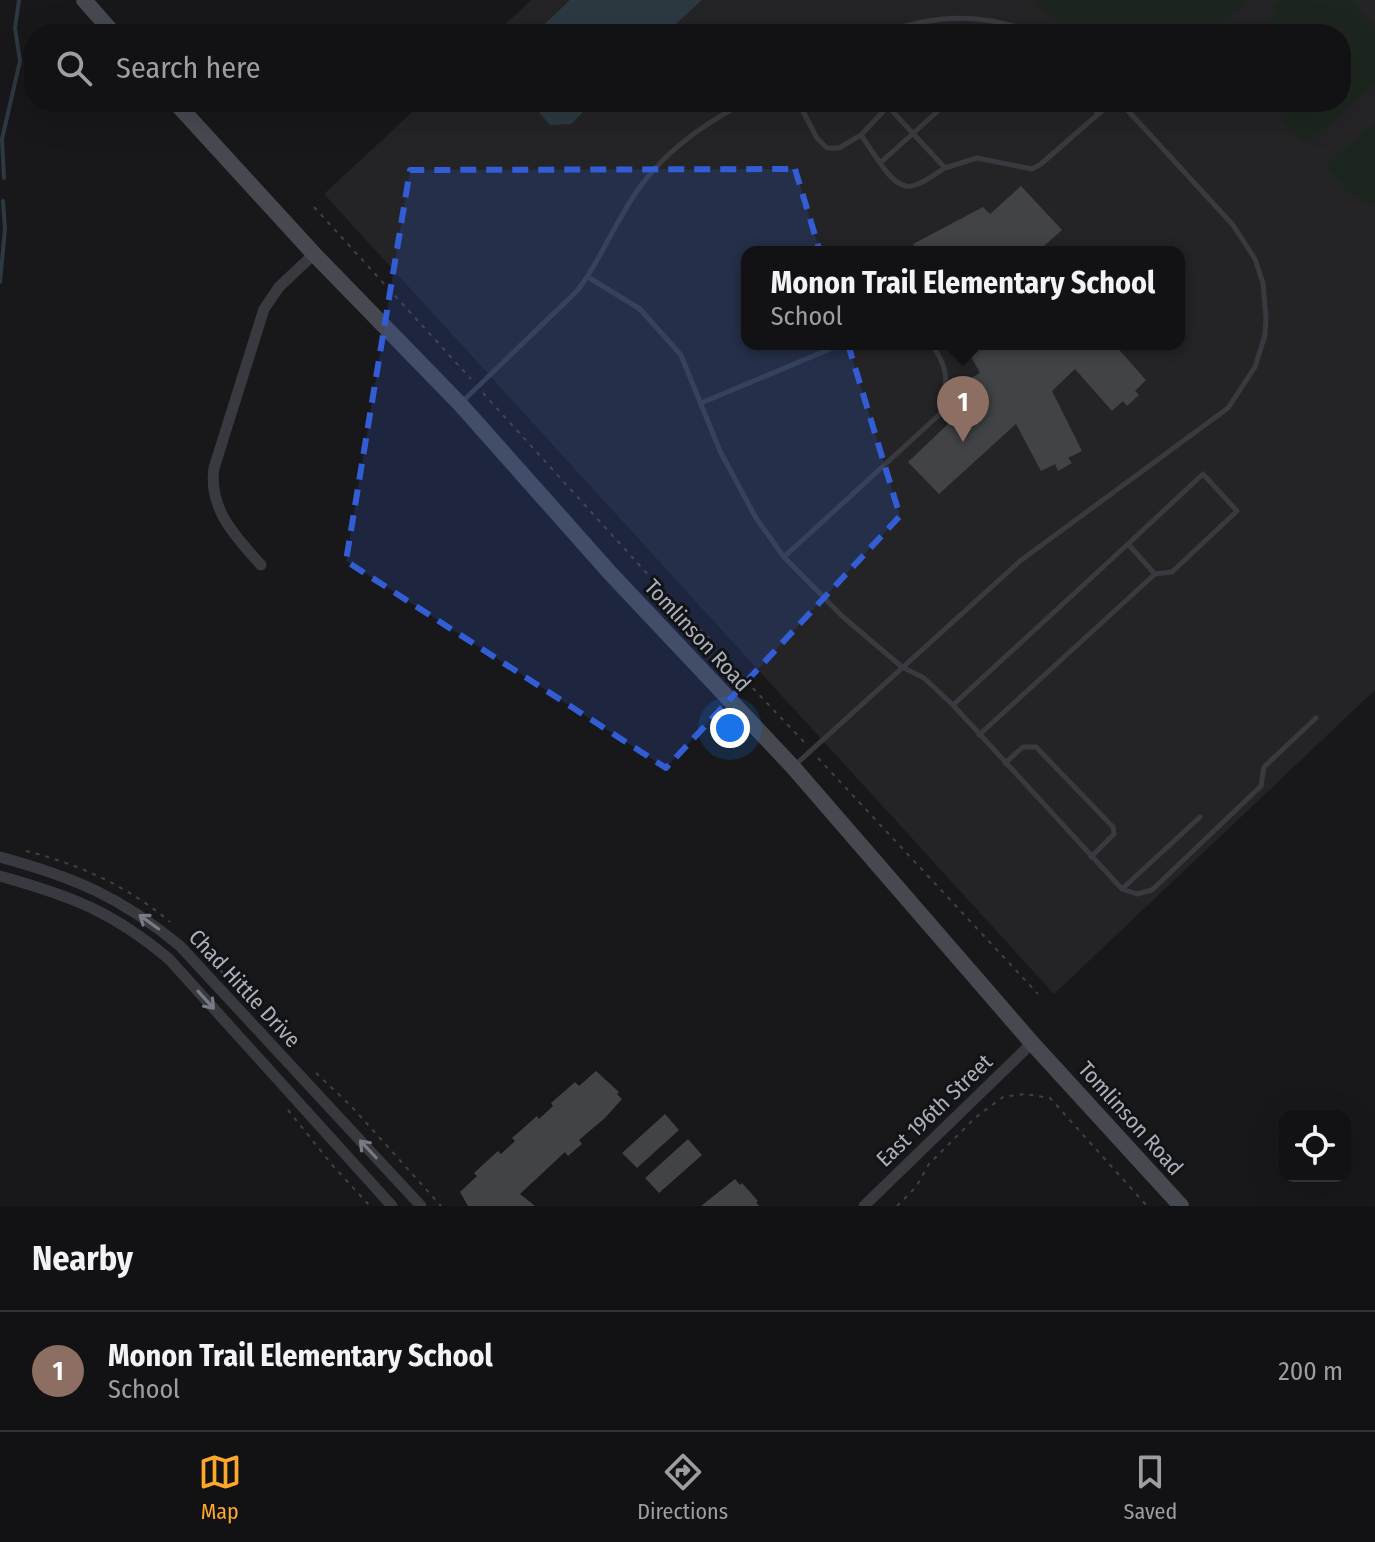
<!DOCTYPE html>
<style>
body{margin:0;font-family:"Fira Sans Condensed",sans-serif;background:#1f2022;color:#f1f3f6}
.controls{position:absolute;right:24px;bottom:24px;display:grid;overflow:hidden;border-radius:16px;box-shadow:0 8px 32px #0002}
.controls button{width:72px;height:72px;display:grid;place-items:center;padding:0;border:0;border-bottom:2px solid #313234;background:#121214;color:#f1f3f6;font:40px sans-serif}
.you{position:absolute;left:730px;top:728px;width:28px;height:28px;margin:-20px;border:6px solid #fff;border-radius:50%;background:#1a73e8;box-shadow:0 0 0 12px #1a73e833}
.badge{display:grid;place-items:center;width:52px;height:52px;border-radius:50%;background:#ffa72b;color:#fff;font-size:26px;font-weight:700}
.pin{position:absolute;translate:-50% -66px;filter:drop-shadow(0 2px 4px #0008)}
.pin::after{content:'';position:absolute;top:42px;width:28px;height:24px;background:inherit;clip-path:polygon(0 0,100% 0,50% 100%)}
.popup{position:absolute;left:741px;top:246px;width:444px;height:104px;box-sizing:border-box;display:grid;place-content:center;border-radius:16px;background:#121214;filter:drop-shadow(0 2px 6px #0005);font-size:26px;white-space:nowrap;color:#9c9ea0}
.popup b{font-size:30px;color:#f1f3f6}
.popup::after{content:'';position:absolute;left:50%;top:100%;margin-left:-16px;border:16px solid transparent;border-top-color:#121214}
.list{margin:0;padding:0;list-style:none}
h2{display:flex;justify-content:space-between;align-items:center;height:104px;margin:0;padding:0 32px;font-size:34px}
h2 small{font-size:26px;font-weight:400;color:#9c9ea0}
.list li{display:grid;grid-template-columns:52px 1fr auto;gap:24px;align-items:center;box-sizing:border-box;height:120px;padding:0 32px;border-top:2px solid #313234}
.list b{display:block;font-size:30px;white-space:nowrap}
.list p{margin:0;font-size:26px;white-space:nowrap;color:#9c9ea0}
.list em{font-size:26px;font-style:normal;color:#9c9ea0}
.icon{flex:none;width:44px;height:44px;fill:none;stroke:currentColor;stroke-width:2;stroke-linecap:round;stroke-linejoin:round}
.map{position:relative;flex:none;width:1375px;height:1206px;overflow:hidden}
.search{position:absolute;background:#121214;box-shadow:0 8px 32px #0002;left:24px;right:24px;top:24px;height:88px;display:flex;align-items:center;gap:20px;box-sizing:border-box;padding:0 28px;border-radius:32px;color:#9c9ea0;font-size:30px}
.sheet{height:224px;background:#121214}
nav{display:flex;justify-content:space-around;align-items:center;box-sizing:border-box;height:112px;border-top:2px solid #313234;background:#121214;font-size:22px;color:#9c9ea0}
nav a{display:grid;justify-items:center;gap:4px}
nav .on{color:#ffa72b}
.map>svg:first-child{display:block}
</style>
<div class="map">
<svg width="1375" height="1206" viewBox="0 0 1375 1206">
<rect width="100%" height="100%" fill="#18181a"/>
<path fill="#242427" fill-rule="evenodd" d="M531,0H1375V690L1054,994L324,194L423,102H1341V34H495ZM747,252H1179V344H747Z"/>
<path fill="#1d261e" d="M1031,0H1247L1205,34H1083L1059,23Z
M1280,0H1352L1375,26V83L1306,144L1288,128L1274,102H1341V34H1267Z
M1375,122V208L1350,193L1326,166Z"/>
<path fill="#2c3940" d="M570,0H702L665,34H534Z
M530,102H593L571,124L550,125Z"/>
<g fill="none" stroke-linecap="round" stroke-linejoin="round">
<path stroke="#2c3940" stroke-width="4" d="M4,178L2,139L20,61L15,28L19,0
M0,282L5,229L3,201"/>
</g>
<path fill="#424347" d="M1021,186L1062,230L1037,252H917L913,244L983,207L990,214Z
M964,344H1114L1146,380L1135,391L1139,395L1127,406L1123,401L1112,411L1075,369L1052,391L1082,451L1068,458L1072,463L1058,471L1055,464L1041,471L1016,424L939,494L908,462L969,404L955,384L968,376L970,379L980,373Z
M596,1071L619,1092L617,1094L622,1099L605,1118L579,1140L582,1144L568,1156L565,1152L520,1194L535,1206H468L460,1192L477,1176L474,1173L498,1151L501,1154L515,1141L512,1138L537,1116L539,1119L553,1106L551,1103L575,1082L579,1086Z
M665,1114L679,1130L637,1168L622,1153Z
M688,1139L702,1155L659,1193L645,1178Z
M735,1179L740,1185L742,1183L758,1201L756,1202L759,1206H701Z"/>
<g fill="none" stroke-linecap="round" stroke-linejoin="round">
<path stroke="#3e4147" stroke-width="2" stroke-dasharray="4 6" stroke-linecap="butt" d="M314,207L471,379
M483,393L682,612L711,640L746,681L806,744
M818,758L1038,994
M26,851C79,864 129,887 170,922
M193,941L276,1030
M316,1073L352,1107L441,1206
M288,1110L333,1166L370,1206
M897,1206L916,1187L929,1164L976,1117L1003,1097L1025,1094L1050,1098L1147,1206"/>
<path stroke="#383a40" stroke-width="5" d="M883,34C934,13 985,13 1036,34
M798,102L817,138L827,148H839L861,135
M884,102L945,168L977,158L1032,169L1041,164L1112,102
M1087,102L1099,114
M880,163L861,135L892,102
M945,168C914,188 904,198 880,163L948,102
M588,277L640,309L681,355L720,451L756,518L784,557L842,616L902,667L924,678L953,705L1122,889L1137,894L1152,890L1261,786L1264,767L1316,718
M463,401L577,291C596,267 608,238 624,212C652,161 695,128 746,102
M701,403L842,344
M1128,544L1203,474L1237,511L1172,572L1155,574
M784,557L940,414C947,383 951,370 931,344
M953,705L1128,544L1155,574L979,735
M1005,763L1023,747H1036L1113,827L1114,834L1091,857
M794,766L1020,561L1228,408L1255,367L1265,335L1266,318L1263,283L1255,259L1233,225L1120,102
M1122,889L1200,817"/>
<path stroke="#383a40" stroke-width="11" d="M261,565C236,537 208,509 214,468L264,309L279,287L314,254
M0,857C74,877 121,897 180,946L421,1206
M0,876C71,896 112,911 169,959L392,1206
M864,1206L1032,1043"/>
<path stroke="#464950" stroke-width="16" d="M84,0L114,34
M175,102L314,254L460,404L611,574L793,767L1032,1043L1181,1206"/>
</g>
<defs><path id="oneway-shaft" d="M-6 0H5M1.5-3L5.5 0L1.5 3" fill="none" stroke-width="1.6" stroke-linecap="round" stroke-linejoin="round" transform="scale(2)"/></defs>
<g stroke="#767b84">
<use href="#oneway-shaft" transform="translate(149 922) rotate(-144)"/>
<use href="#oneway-shaft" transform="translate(206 1000) rotate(48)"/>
<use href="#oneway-shaft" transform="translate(368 1149) rotate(-133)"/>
</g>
<path fill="#325dd4" fill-opacity="0.2" stroke="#325dd4" stroke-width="6" stroke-dasharray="16 10" stroke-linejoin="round" d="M795,169L900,516L666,768L346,561L410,170Z"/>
<g text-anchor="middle" stroke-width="6" stroke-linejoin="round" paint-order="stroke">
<g font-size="22" fill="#a9b0bb" stroke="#131315">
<text transform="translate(698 635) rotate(47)" y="8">Tomlinson Road</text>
<text transform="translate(245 988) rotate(47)" y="8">Chad Hittle Drive</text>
<text transform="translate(934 1110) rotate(-44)" y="8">East 196th Street</text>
<text transform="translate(1131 1118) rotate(48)" y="8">Tomlinson Road</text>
</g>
</g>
</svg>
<div class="controls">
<button><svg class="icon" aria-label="locate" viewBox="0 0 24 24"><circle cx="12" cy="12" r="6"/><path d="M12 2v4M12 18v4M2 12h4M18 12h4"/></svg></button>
</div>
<div class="you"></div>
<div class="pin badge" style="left:963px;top:442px;background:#8d6e63">1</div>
<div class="popup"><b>Monon Trail Elementary School</b>School</div>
<div class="search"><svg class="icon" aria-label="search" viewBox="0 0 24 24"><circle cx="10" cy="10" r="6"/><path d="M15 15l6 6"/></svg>Search here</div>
</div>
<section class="sheet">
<h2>Nearby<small></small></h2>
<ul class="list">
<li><span class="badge" style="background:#8d6e63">1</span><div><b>Monon Trail Elementary School</b><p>School</p></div><em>200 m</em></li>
</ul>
</section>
<nav>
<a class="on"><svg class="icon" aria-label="map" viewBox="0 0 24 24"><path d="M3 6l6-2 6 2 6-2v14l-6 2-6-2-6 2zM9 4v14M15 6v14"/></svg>Map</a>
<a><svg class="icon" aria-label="directions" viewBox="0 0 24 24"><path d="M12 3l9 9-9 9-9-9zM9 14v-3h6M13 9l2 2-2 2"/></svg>Directions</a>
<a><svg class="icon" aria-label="saved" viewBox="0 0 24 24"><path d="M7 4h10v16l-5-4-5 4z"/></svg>Saved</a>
</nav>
